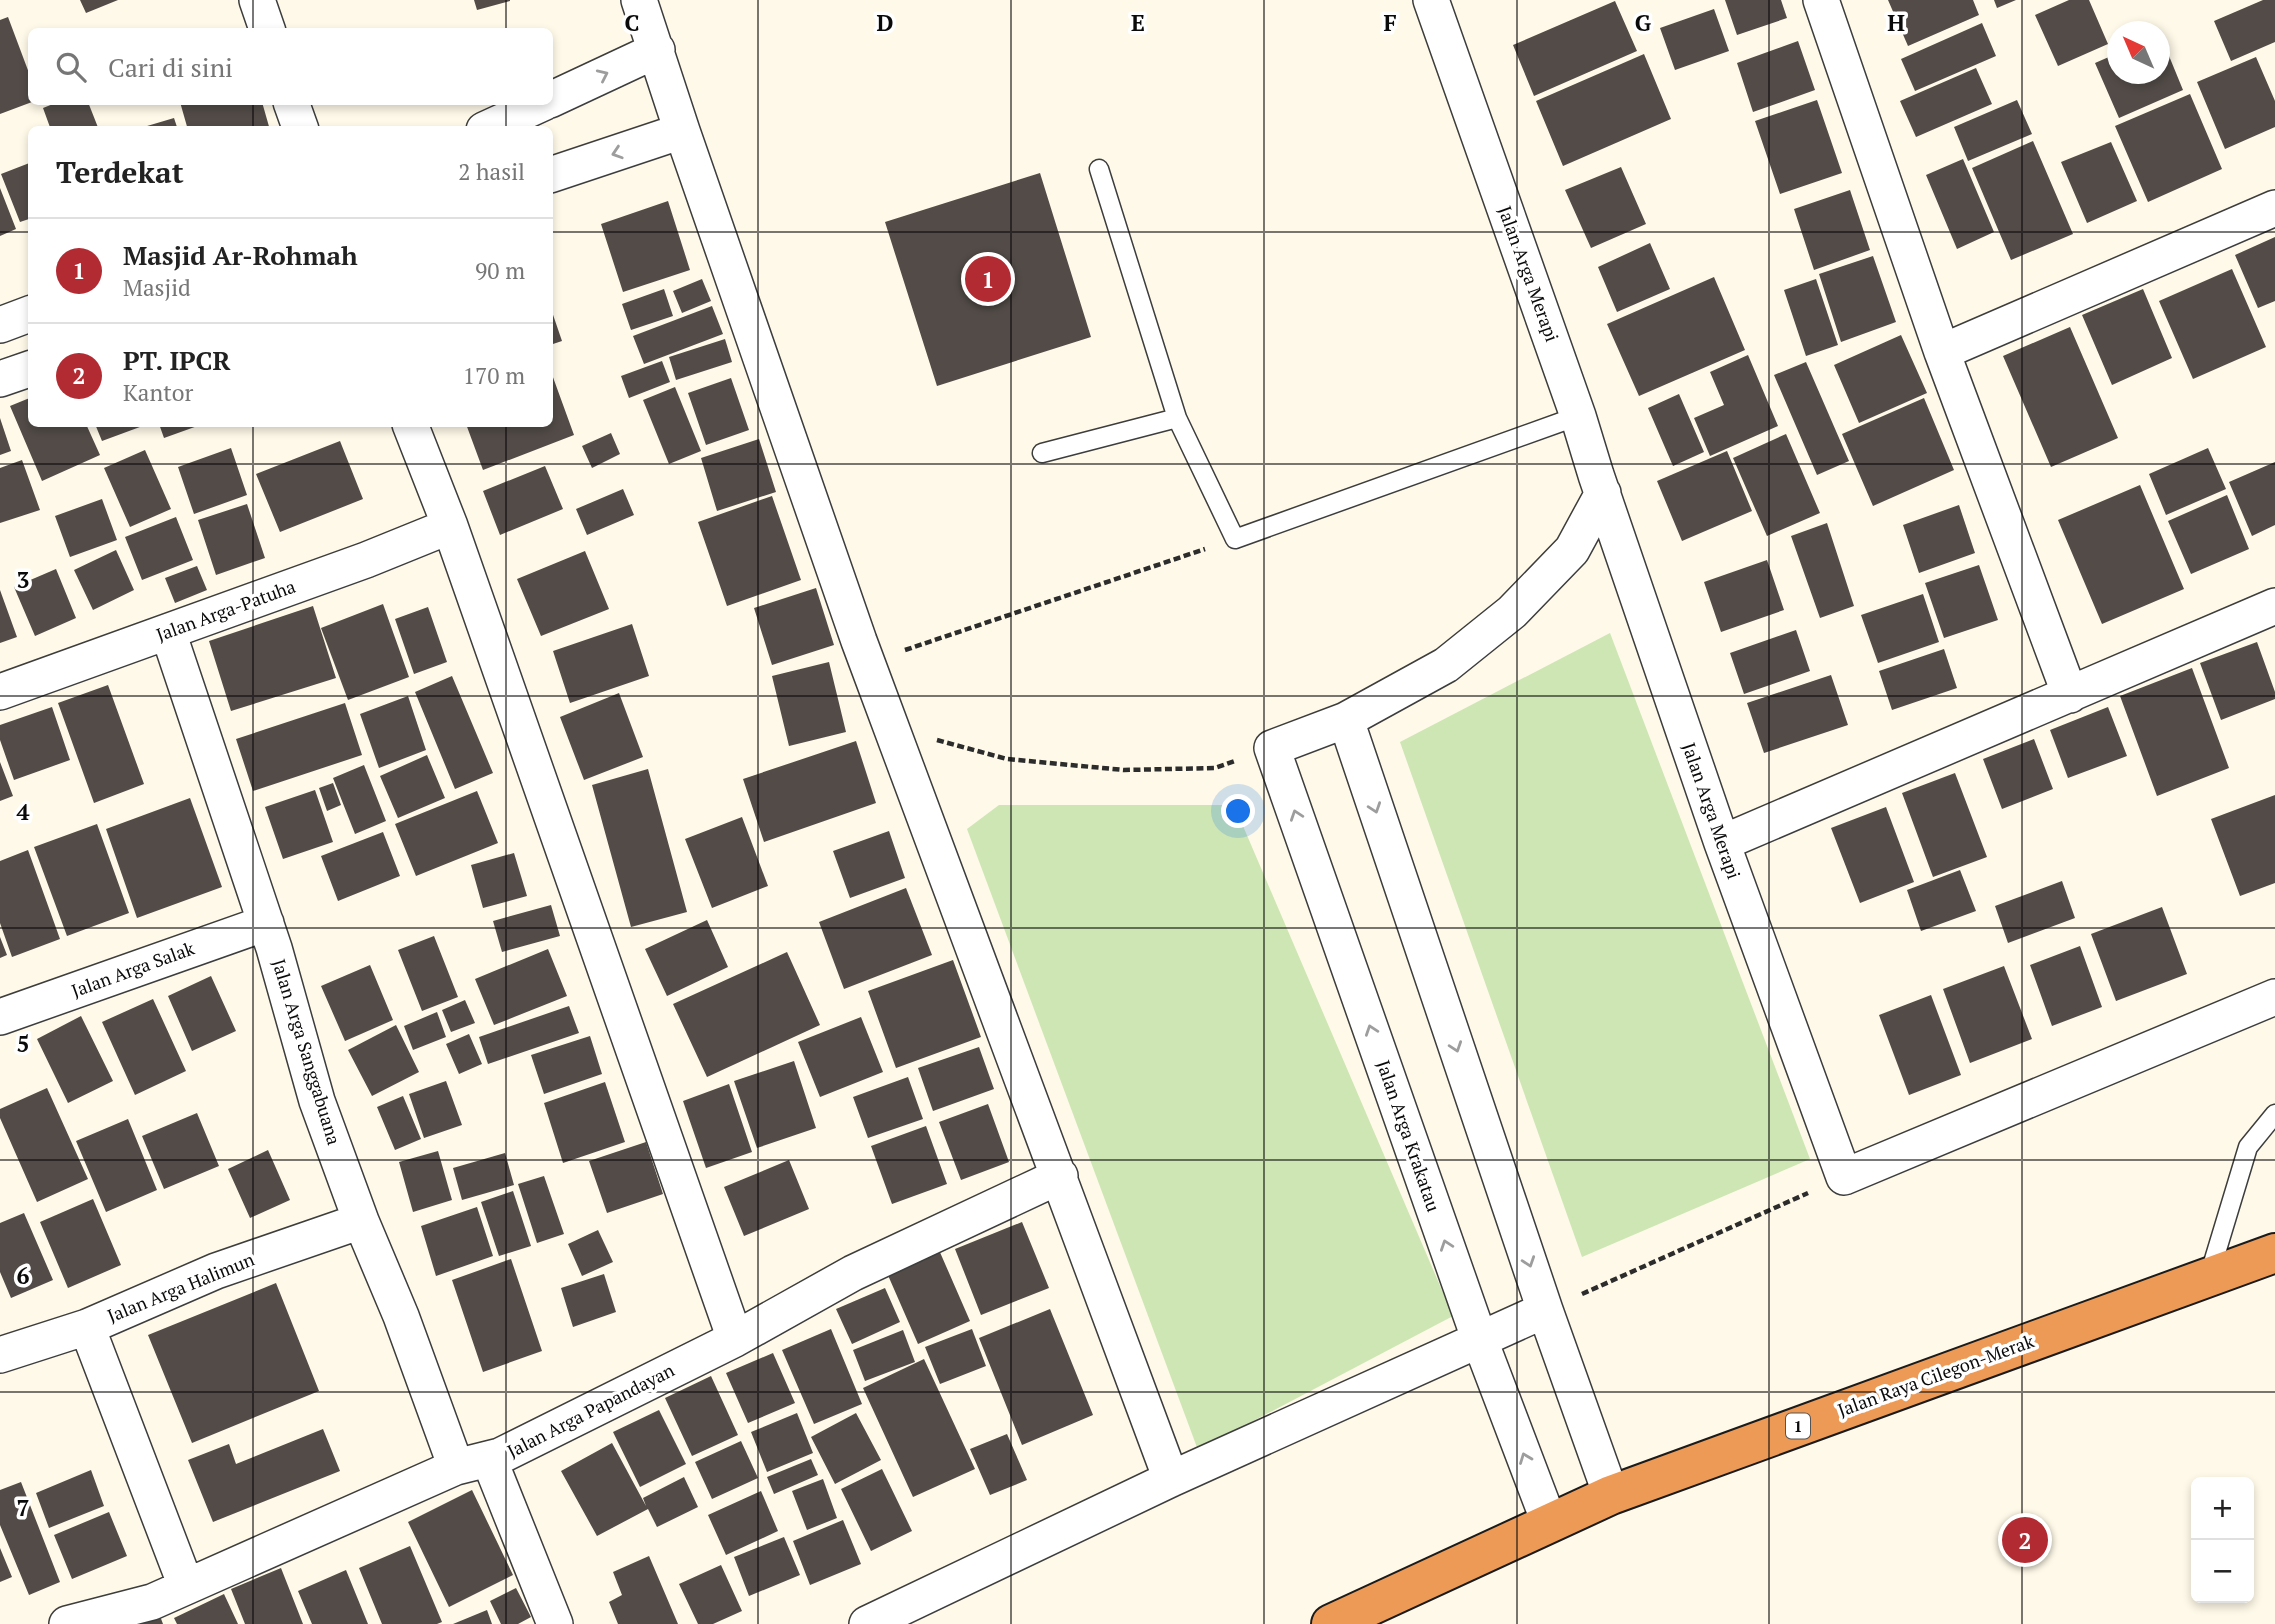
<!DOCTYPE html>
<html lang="id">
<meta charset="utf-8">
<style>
body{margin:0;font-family:"PT Serif",serif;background:#f2f2f2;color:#222}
.controls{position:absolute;right:21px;bottom:21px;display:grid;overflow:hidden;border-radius:10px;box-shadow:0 4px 10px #0003}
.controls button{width:63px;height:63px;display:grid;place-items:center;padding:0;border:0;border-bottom:2px solid #e0e0e0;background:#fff;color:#222;font:35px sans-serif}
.compass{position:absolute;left:2107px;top:21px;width:63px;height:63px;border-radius:50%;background:#fff;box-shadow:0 4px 10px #0003;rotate:316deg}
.you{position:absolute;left:1239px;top:812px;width:24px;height:24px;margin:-18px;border:5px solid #fff;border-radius:50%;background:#1a73e8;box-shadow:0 0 0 10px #1a73e833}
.badge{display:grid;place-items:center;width:46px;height:46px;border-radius:50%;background:#b22a32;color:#fff;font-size:23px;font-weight:700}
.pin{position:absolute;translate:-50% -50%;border:4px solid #fff;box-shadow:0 2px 7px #0006}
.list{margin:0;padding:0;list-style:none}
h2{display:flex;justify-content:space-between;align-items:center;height:91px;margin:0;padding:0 28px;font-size:30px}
h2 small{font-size:23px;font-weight:400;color:#767676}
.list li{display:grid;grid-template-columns:46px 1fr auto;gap:21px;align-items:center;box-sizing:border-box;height:105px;padding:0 28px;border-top:2px solid #e0e0e0}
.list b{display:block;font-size:26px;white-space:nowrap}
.list p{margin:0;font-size:23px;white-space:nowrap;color:#767676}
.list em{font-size:23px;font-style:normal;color:#767676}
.icon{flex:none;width:38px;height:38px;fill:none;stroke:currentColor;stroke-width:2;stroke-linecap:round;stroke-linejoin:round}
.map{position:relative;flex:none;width:2275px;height:1624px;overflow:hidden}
.search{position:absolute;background:#fff;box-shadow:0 4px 10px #0003;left:28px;top:28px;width:525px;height:77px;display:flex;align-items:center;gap:18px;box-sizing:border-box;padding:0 24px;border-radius:10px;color:#767676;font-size:26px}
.panel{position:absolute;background:#fff;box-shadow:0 4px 10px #0003;left:28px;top:126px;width:525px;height:301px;border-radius:10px}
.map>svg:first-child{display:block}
</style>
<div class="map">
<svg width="2275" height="1624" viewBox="0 0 2275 1624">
<rect width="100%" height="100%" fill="#fef9e8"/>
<path fill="#cee6b4" d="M1610,633L1810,1159L1582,1257L1400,742Z
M999,805H1234L1453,1316L1198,1450L967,829Z"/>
<path fill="#524b47" d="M80,0H118L86,13Z
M474,0H510V1L477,10Z
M1725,0H1781L1787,18L1737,35Z
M1888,0H1973L1979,15L1908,46Z
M1994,0H2016L1997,8Z
M2069,0H2089L2108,44L2058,66L2035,15Z
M2263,0H2275V42L2231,61L2214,21Z
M1615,1L1637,51L1534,96L1513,45Z
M1714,9L1729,51L1675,70L1660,28Z
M8,17L32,81V102L0,114V20Z
M1982,23L1996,56L1915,91L1901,59Z
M2160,34L2183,90L2119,118L2095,63L2118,53V74H2160Z
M1798,41L1815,90L1753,112L1737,63Z
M1644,54L1671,119L1563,166L1536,101Z
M2256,57L2275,101V127L2225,149L2197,82Z
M1976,68L1992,104L1916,137L1900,101Z
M2190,94L2222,169L2148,202L2115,126Z
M1817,100L1842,173L1780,194L1755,121Z
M2017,100L2032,134L1968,161L1954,127Z
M58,102H88L99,130H51L43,108Z
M180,102H262L270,130H188Z
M174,118L178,130H137V129Z
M2033,141L2073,234L2011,260L1972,168Z
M2111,142L2137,201L2087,223L2061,162Z
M1963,159L1994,232L1957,249L1926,175Z
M32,162V218L20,222L1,174Z
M1621,167L1646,224L1591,248L1565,190Z
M1040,173L1091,337L937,386L885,222Z
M0,188L16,229L0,236Z
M1850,190L1870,250L1814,270L1794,209Z
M668,201L690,270L623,292L601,224Z
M2275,237V301L2258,308L2235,255Z
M1650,243L1670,289L1617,312L1598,267Z
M1873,256L1896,322L1841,342L1819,274Z
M2232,269L2266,347L2193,379L2159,301Z
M1714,277L1745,350L1639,396L1607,324Z
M702,279L711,301L682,313L673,291Z
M1816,279L1838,345L1806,356L1784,290Z
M664,289L673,316L631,330L622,304Z
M2143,289L2172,358L2112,385L2082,315Z
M550,306L562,341L550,345Z
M712,306L723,334L644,364L633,336Z
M2070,327L2118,438L2051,467L2003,356Z
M1901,335L1927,393L1859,423L1834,365Z
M725,339L732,362L676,380L669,357Z
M1748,355L1778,426L1710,456L1694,418L1724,405L1710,372Z
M662,361L670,382L629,398L621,376Z
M1806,362L1849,461L1817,475L1774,375Z
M550,369L574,435L483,470L466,424H550Z
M731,378L749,430L706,445L688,393Z
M675,387L701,451L669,464L643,400Z
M1679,394L1704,452L1673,466L1648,408Z
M32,397V424H86L100,455L42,481L10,406Z
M1924,398L1954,470L1873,506L1842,434Z
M0,418L11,451L0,455Z
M95,424H148L102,441Z
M159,424H203L164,438Z
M611,433L620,454L592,468L582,446Z
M1786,434L1820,513L1767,536L1733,458Z
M759,439L776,492L717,511L701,458Z
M340,441L363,499L280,532L256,474Z
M231,448L247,495L194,514L178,467Z
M2208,448L2226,489L2166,515L2149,474Z
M145,450L171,509L130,527L104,468Z
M1727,451L1752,511L1682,541L1657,481Z
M22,460L40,510L0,523V468Z
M2275,462V525L2252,536L2229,482Z
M545,466L563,509L500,535L483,491Z
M2140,485L2184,589L2102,624L2058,520Z
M623,489L634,515L587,535L576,509Z
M2227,495L2249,549L2191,574L2168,521Z
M772,496L801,580L727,606L698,522Z
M102,499L117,540L70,557L55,516Z
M247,504L265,558L216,575L198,520Z
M1959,505L1975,553L1919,573L1903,525Z
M176,517L193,560L142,580L125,537Z
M1827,523L1854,606L1820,618L1791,536Z
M116,550L134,590L93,610L74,570Z
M585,551L609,609L541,636L517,579Z
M1767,560L1784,610L1721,632L1704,582Z
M1979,565L1998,620L1944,638L1925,583Z
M197,566L207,590L175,603L165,578Z
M56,569L76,618L35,636L14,587Z
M816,588L834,645L772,665L754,608Z
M0,590L17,637L0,643Z
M1923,594L1939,642L1878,663L1861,615Z
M383,604L409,677L348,700L321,628Z
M313,606L336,678L231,711L209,641Z
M428,607L447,662L414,674L395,619Z
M632,624L649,676L570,703L553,651Z
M1796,630L1810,671L1744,694L1730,653Z
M2257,642L2275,692V699L2221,720L2200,663Z
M1944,649L1957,688L1892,710L1879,671Z
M829,662L846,732L789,746L772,676Z
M2192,668L2229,768L2157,796L2120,696Z
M1831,675L1848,725L1764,753L1747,703Z
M452,676L493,773L455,789L415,692Z
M108,685L144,784L94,803L58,703Z
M619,693L643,757L584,780L560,717Z
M408,696L426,750L379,768L360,714Z
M345,703L362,755L253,791L236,739Z
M52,707L70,760L14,780L0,740V725Z
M2108,707L2127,756L2068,778L2050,730Z
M2034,739L2053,789L2002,809L1983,759Z
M856,741L876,803L764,842L743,779Z
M427,755L445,798L398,818L380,776Z
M0,762L13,796L0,801Z
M364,765L386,821L355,834L333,778Z
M648,769L687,912L631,927L592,785Z
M1955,773L1987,857L1933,877L1902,793Z
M333,783L341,805L327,811L319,788Z
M315,790L333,842L283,859L265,807Z
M477,791L498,843L416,876L395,824Z
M2275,795V883L2240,896L2211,819Z
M190,798L222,887L137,918L106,829Z
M1886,807L1914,882L1860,903L1831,828Z
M742,817L768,886L712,908L685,839Z
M97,824L129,913L67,936L34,847Z
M889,831L905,878L850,898L833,851Z
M383,832L400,876L338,901L321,856Z
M28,850L60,939L12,957L0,923V861Z
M514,853L527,896L483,908L471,865Z
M1960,870L1976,911L1921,931L1907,890Z
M2062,881L2075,918L2008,943L1995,906Z
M906,888L932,955L844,989L819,922Z
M551,905L560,936L502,952L493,921Z
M2162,907L2187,974L2116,1001L2091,934Z
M707,920L728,967L667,996L645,949Z
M434,936L458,997L422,1011L398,950Z
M0,937L7,955L0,958Z
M2080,946L2102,1007L2052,1026L2030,965Z
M548,949L567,996L494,1025L475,979Z
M787,952L820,1025L707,1077L673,1004Z
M953,960L981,1037L896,1068L868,991Z
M370,965L393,1020L345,1041L321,986Z
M2004,966L2032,1039L1970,1063L1943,989Z
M211,976L236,1031L192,1051L168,996Z
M1931,995L1961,1075L1909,1095L1879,1015Z
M153,999L186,1071L135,1095L102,1022Z
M465,1000L475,1023L451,1032L442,1010Z
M569,1006L579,1033L488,1064L479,1037Z
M437,1012L446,1037L413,1050L404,1026Z
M81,1016L113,1081L68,1103L37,1039Z
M861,1017L883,1072L820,1097L798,1042Z
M396,1025L419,1072L372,1096L348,1050Z
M469,1034L482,1064L459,1074L446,1044Z
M590,1036L602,1074L544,1094L531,1055Z
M979,1047L994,1089L933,1111L918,1068Z
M794,1061L816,1128L757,1148L734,1081Z
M908,1077L923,1119L868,1138L853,1097Z
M446,1081L462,1125L424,1138L409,1094Z
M605,1082L625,1142L563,1163L544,1103Z
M729,1084L752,1152L706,1168L683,1101Z
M47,1088L88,1179L37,1202L0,1118V1109Z
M403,1096L421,1139L395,1150L377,1107Z
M988,1104L1009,1162L961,1180L939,1122Z
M197,1113L219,1166L164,1189L142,1136Z
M128,1119L157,1190L106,1212L76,1141Z
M926,1126L947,1184L892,1204L871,1146Z
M646,1142L663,1194L607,1213L589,1161Z
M268,1150L290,1200L250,1218L228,1169Z
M438,1151L452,1200L413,1212L399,1162Z
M505,1153L514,1185L462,1200L453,1168Z
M789,1160L809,1209L744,1236L724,1187Z
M544,1176L564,1234L537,1243L518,1184Z
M513,1191L531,1246L499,1256L481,1202Z
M93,1199L121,1265L68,1288L40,1222Z
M477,1207L493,1256L436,1276L421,1226Z
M24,1213L53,1280L11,1298L0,1272V1223Z
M1022,1222L1049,1288L981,1315L955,1249Z
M598,1230L613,1262L582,1276L568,1244Z
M939,1250L970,1321L918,1344L887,1273Z
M511,1259L542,1351L483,1372L452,1280Z
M604,1274L616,1312L573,1327L561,1288Z
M276,1283L319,1391L192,1443L148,1335Z
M885,1288L900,1322L852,1344L836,1309Z
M1050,1309L1093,1415L1022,1445L979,1338Z
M831,1329L862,1404L814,1424L782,1350Z
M972,1329L986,1366L940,1384L925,1347Z
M903,1330L915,1362L865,1381L853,1350Z
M773,1353L795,1403L748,1423L726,1373Z
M924,1359L975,1469L913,1497L863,1388Z
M711,1376L738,1435L692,1456L665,1398Z
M659,1410L686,1464L640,1487L613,1432Z
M797,1413L813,1453L767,1472L751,1432Z
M856,1413L881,1460L835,1484L811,1437Z
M323,1429L340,1471L213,1522L188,1460L229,1444L236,1464Z
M1007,1434L1027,1480L990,1495L970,1449Z
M741,1441L758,1478L712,1499L695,1462Z
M612,1443L646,1506L643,1498L684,1477L698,1507L657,1527L648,1509L597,1536L561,1471Z
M811,1459L818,1475L774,1494L767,1477Z
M882,1469L912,1531L871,1551L841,1489Z
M91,1470L104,1506L49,1528L36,1493Z
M823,1479L837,1518L807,1530L792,1491Z
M21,1482L60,1582L29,1595L0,1525V1490Z
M472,1490L513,1575L449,1607L408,1522Z
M761,1491L778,1531L726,1555L708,1515Z
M109,1512L127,1556L72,1579L54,1535Z
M843,1520L861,1564L810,1585L793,1541Z
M784,1537L800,1575L749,1596L734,1557Z
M410,1546L442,1622L437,1624H382L359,1568Z
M0,1548L12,1577L0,1582Z
M649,1556L678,1624H618L609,1602L622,1595L613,1572Z
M721,1565L742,1611L713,1624H698L679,1584Z
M281,1568L303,1624H245L231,1589Z
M346,1570L368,1624H312L298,1591Z
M516,1588L531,1617L518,1624H501L490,1601Z
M224,1594L238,1624H177L174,1618Z
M487,1610L492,1624H453Z
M160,1616L163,1624H140Z"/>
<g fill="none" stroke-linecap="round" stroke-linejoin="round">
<g stroke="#3d3d3d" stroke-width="21">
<path id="lane" d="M1099,169L1177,418L1235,539L1578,416
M1042,453L1177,418
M2209,1276L2248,1147L2275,1114"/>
</g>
<g stroke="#3d3d3d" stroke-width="38">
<path id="street" d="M257,0L268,32
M639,0L682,131L859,641L1171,1479
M1431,0L1578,416L1596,475L1722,843L1844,1177L2275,997
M1821,0L1942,352L2070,695
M550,100L657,50
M291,102L301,130
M484,130L545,102
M550,175L682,131
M0,325L32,313
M1942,352L2275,208
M0,379L32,368
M410,424L450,526L735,1339
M168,632L274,948L317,1101L361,1221L401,1316L456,1467
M0,692L366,560L450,526
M1346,720L1545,1310L1611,1495
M1722,843L2275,606
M0,1017L266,923
M87,1327L186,1586
M0,1355L87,1327L216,1271L361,1221
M489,1459L555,1624
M1549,1522L1479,1338L1272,748L1346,720L1446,665L1512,612L1572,550L1603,493
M67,1624L152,1602L456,1467L500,1456L735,1339L853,1273L1060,1176
M867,1624L1171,1479L1545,1310"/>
</g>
<g stroke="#1b1b1b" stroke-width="42">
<path id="highway" d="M1331,1624L1611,1495L2275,1253"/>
</g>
<path stroke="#2c2c2c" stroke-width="4.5" stroke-dasharray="7 3.5" stroke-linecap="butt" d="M905,650L1205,549
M937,740L1007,759L1124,770L1215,768L1235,761
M1582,1294L1808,1193"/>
<use href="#lane" stroke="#fff" stroke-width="18"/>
<use href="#street" stroke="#fff" stroke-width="35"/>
<use href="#highway" stroke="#ed9a57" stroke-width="38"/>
</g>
<defs><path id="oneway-chevron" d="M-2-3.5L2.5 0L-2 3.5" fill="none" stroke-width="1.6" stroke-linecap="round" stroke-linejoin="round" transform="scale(1.75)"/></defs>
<g stroke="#9d9d9d">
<use href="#oneway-chevron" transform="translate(603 75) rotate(-25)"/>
<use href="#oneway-chevron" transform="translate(617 153) rotate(162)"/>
<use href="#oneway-chevron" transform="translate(1375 808) rotate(71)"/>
<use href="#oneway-chevron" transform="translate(1296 815) rotate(-109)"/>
<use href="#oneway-chevron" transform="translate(1371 1030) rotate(-109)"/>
<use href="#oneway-chevron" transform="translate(1456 1047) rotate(71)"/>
<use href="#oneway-chevron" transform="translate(1446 1245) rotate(-109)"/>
<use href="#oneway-chevron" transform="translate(1529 1262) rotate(71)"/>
<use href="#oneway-chevron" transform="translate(1525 1458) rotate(-111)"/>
</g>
<path fill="none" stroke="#0a0a0a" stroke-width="2" stroke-opacity="0.55" d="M253,0V32M506,0V32M758,0V1624M1011,0V1624M1264,0V1624M1517,0V1624M1769,0V1624M2022,0V1624M253,102V130M506,102V130M0,232H32M550,232H2275M253,424V1624M506,424V1624M0,464H2275M0,696H2275M0,928H2275M0,1160H2275M0,1392H2275"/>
<g text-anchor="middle" stroke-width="7" stroke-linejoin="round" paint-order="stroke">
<rect fill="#fff" stroke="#545454" stroke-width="2" x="1786" y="1413.5" width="24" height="25" rx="5"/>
<g font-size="16" font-weight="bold" fill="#0a0a0a">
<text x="1798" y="1432">1</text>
</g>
<g font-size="18" fill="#0a0a0a" stroke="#fff">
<text transform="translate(1528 274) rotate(70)" y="6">Jalan Arga Merapi</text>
<text transform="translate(226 611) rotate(-20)" y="6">Jalan Arga-Patuha</text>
<text transform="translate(1711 811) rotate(71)" y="6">Jalan Arga Merapi</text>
<text transform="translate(133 970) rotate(-20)" y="6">Jalan Arga Salak</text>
<text transform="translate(306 1052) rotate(73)" y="6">Jalan Arga Sanggabuana</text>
<text transform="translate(1408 1136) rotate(71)" y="6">Jalan Arga Krakatau</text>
<text transform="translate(181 1288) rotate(-22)" y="6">Jalan Arga Halimun</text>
<text transform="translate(1936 1376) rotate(-20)" y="6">Jalan Raya Cilegon-Merak</text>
<text transform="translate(591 1411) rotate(-27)" y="6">Jalan Arga Papandayan</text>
</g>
</g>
<g font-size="23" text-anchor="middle" font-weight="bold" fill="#0a0a0a" stroke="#fff" stroke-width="7" stroke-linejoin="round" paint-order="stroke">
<text x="632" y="31">C</text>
<text x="885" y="31">D</text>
<text x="1138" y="31">E</text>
<text x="1390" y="31">F</text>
<text x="1643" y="31">G</text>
<text x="1896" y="31">H</text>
<text x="23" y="588">3</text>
<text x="23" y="820">4</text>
<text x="23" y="1052">5</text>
<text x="23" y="1284">6</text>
<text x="23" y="1516">7</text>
</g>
</svg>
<div class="controls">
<button>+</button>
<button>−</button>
</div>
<svg class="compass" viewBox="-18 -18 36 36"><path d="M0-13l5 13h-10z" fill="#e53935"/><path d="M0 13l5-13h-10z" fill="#767676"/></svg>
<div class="you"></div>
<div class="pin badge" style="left:988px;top:279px">1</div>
<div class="pin badge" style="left:2025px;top:1540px">2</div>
<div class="search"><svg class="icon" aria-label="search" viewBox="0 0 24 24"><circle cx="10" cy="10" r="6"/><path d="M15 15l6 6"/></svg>Cari di sini</div>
<section class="panel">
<h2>Terdekat<small>2 hasil</small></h2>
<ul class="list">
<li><span class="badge">1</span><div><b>Masjid Ar-Rohmah</b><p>Masjid</p></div><em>90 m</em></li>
<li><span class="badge">2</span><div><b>PT. IPCR</b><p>Kantor</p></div><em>170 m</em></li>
</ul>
</section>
</div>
